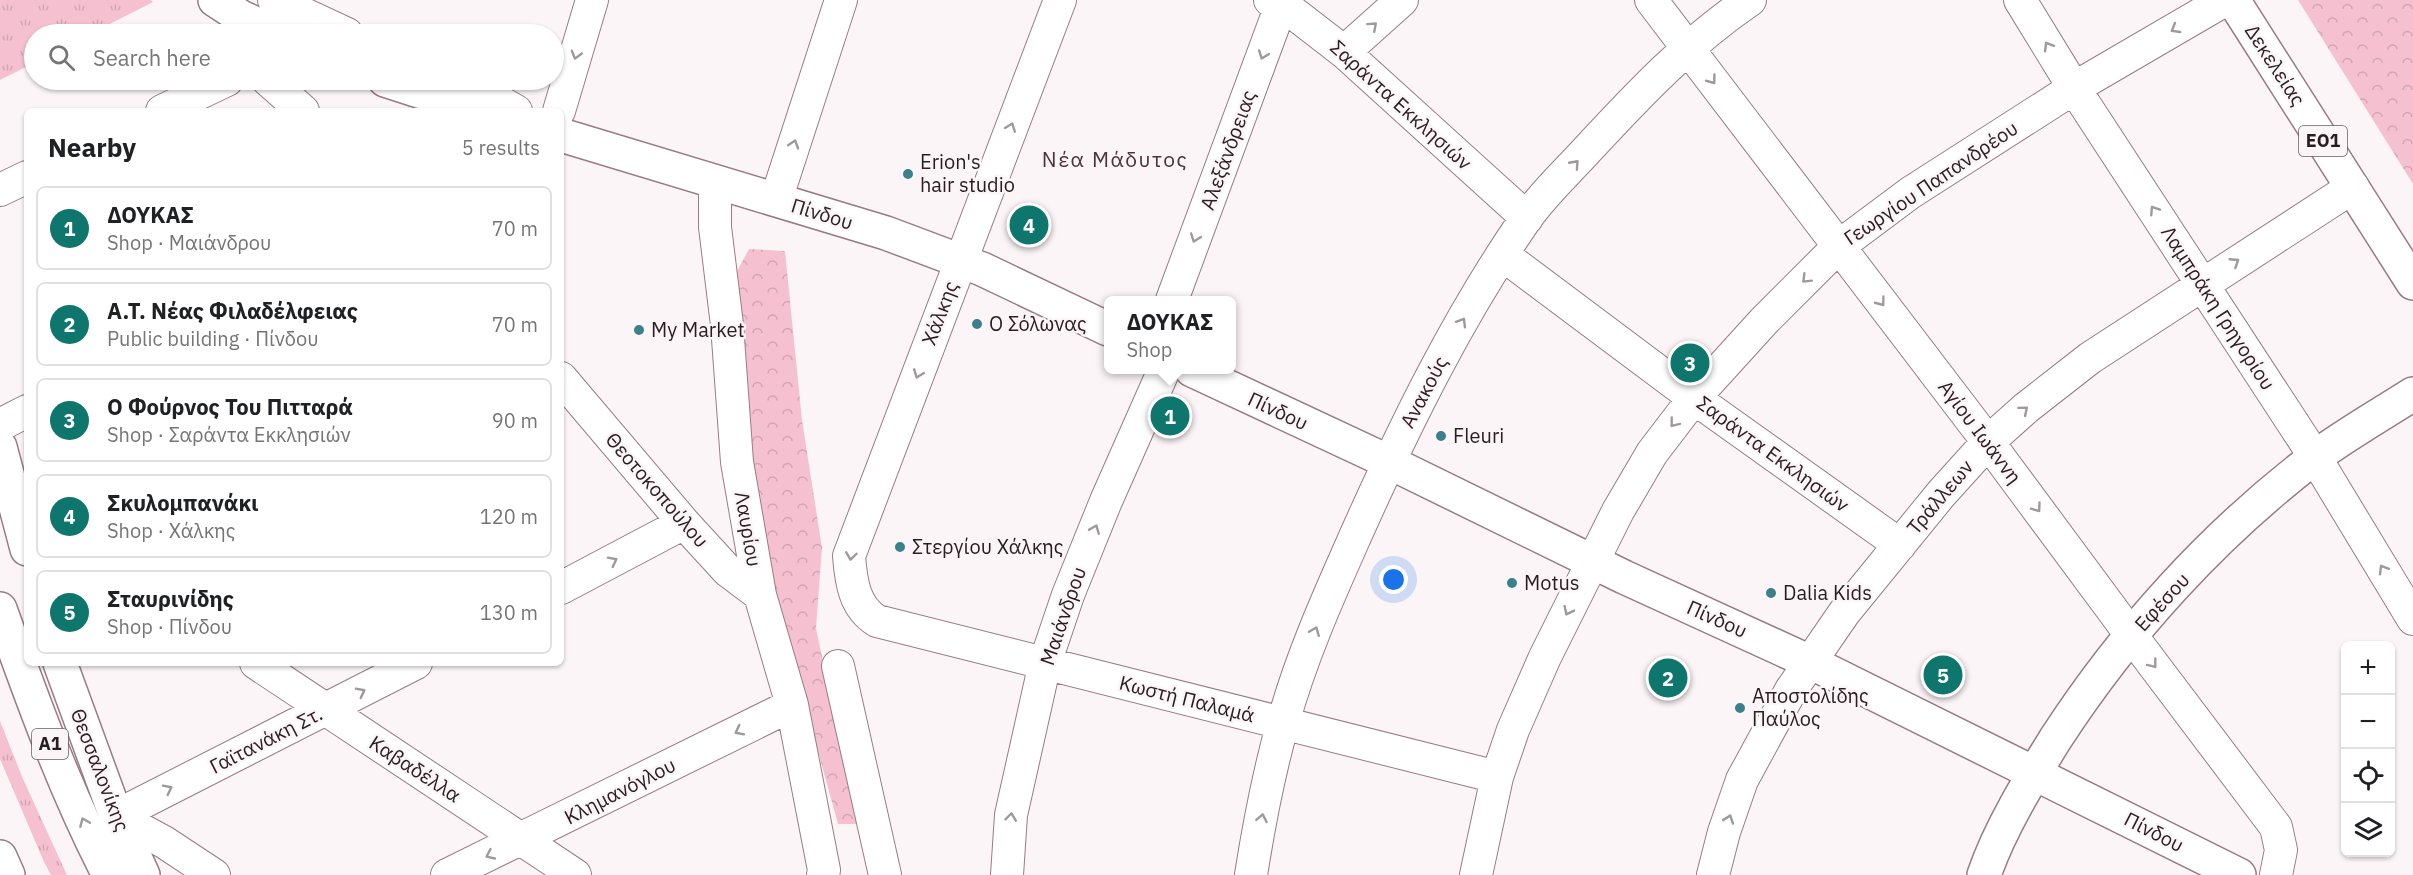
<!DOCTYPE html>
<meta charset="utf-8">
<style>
body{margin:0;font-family:"IBM Plex Sans",sans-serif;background:#f2f2f2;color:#202124}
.controls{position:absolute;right:18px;bottom:18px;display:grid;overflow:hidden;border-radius:9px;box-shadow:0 2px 4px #0004}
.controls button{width:54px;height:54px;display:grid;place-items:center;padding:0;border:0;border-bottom:2px solid #e0e0e0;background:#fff;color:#202124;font:30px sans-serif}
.you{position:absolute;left:1394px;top:580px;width:21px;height:21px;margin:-15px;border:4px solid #fff;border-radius:50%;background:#1a73e8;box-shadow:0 0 0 9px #1a73e833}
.badge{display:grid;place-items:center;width:39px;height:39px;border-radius:50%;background:#0f766e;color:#fff;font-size:20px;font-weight:700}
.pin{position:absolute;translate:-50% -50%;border:3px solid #fff;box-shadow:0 2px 6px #0006}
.popup{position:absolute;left:1104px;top:296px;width:132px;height:78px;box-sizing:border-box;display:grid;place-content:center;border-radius:9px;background:#fff;filter:drop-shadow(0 2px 4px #0005);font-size:20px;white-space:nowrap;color:#757577}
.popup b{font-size:22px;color:#202124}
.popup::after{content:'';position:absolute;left:50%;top:100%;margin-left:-12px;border:12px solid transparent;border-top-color:#fff}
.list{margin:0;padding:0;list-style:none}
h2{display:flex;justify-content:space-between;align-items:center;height:78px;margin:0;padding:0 24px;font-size:26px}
h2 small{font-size:20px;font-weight:400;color:#757577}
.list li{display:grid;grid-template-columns:39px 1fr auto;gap:18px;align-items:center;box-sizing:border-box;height:84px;margin:0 12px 12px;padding:0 12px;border:2px solid #e0e0e0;border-radius:9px}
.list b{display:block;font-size:22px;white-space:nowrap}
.list p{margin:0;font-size:20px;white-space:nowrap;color:#757577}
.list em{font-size:20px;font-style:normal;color:#757577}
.icon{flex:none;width:33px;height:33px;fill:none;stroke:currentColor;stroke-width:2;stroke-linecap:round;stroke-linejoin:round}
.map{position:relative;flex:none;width:2413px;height:875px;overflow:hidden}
.search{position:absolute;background:#fff;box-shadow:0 2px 4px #0004;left:24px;top:24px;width:540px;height:66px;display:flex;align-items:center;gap:15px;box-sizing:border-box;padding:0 21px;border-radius:33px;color:#757577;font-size:22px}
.panel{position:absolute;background:#fff;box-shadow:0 2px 4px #0004;left:24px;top:108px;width:540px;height:558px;border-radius:9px}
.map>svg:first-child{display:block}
</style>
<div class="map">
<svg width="2413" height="875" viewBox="0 0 2413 875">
<defs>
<pattern id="grass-tufts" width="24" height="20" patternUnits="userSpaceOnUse" patternTransform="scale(1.5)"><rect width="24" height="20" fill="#f5c1d0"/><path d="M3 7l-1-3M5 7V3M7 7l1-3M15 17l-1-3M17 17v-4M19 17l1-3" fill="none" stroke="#d2a5b2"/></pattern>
<pattern id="park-crowns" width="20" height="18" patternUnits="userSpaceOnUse" patternTransform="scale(1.5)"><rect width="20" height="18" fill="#f5c1d0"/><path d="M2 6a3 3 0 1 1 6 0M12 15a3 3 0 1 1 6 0" fill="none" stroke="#d2a5b2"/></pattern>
</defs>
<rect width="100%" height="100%" fill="#fcf5f7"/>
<path fill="url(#grass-tufts)" d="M0,0H151L153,2L90,34H34V63L0,80Z
M0,721L23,779L67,875H51L44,862L0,759Z"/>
<path fill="url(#park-crowns)" d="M2298,0H2413V184Z
M749,249L785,251L802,420L822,548L816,628L857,824H838L769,573L750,455L734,277Z"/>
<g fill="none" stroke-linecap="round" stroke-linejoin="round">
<g stroke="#9a7b83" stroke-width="34">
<path id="minor" d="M274,0L347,34
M1060,0L849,556C851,581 854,607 877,621L1497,777
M1270,0L1282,4L1344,52L1527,218
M1651,0L1988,442L2131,635L2276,827L2281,850L2276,875
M2020,0L2074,88L2315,457L2413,619
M1344,52L1402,0
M268,80L303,111
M461,80L516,111
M162,111L227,80
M559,111L592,0
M715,182V227L727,325L737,462L760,595L792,705L824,870L823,875
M0,190L27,177
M776,200L841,0
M1503,255L1694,398L1900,545
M1172,300L1283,0
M561,378L684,523L728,571L760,595
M0,425L27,411
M561,588L684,523
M256,663L575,875
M838,666L885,875
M116,816L416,663
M116,816L164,842L214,875
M447,875L792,705
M1007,875L1011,815L1045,663L1068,595L1106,501L1164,370
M1251,875C1259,824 1269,772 1283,723C1301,657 1330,593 1358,530C1406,423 1458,317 1525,220C1542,195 1566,173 1587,150C1639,94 1687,43 1750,0
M1476,875L1497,777L1513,730L1545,657L1618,511L1652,453L1694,398L1764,321L1839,246L1910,193L2074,88L2225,0
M1713,875L1724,832L1742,780L1791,690L1844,613L1941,494L1988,442L2026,408L2090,358L2353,187"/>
</g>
<g stroke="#9a7b83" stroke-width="36">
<path id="tertiary" d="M0,447L27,549
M60,663L116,816L143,875
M1984,875C2000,828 2030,780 2056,738C2125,632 2213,535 2314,458C2345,435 2380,415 2413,394"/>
</g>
<g stroke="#9a7b83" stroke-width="36">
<path id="secondary" d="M215,0L241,17L278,34
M385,80L481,111
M561,135L886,233L982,269L1108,329
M1192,370L1389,462L1624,577L1810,662L2239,875"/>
</g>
<g stroke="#9a7b83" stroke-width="36">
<path id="primary" d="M2233,0L2413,283"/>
</g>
<g stroke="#9a7b83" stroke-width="36">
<path id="motorway" d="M0,609C32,699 65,790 109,875
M0,857L8,875"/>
</g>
<use href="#minor" stroke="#fff" stroke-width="32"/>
<use href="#tertiary" stroke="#fff" stroke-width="33"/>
<use href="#secondary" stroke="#fff" stroke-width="33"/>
<use href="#primary" stroke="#fff" stroke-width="33"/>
<use href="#motorway" stroke="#fff" stroke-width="33"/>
</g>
<defs><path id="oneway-chevron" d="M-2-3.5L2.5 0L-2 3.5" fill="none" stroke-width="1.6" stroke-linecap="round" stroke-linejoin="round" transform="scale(1.5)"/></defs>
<g stroke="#9f999b">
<use href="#oneway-chevron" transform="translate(1373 26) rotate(-42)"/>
<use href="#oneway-chevron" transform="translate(2175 29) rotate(150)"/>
<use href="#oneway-chevron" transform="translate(2048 46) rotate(-121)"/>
<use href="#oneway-chevron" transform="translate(576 55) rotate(106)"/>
<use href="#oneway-chevron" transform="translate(1263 55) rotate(110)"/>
<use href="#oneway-chevron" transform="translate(1712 80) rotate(53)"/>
<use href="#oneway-chevron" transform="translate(1011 127) rotate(-69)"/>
<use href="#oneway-chevron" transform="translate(794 144) rotate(-72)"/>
<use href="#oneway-chevron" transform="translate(1575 164) rotate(-48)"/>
<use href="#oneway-chevron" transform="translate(2154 210) rotate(-123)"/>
<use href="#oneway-chevron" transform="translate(1195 238) rotate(110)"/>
<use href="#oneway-chevron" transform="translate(2235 262) rotate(-33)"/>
<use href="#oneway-chevron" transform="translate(1806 279) rotate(135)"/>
<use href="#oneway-chevron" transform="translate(1881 302) rotate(53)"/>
<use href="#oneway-chevron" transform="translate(1462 322) rotate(-59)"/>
<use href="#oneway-chevron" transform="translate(918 374) rotate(111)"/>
<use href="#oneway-chevron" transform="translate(2024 410) rotate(-40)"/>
<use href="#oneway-chevron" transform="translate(1674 423) rotate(128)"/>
<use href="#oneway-chevron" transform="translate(2037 508) rotate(54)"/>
<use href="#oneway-chevron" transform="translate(1095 529) rotate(-68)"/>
<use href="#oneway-chevron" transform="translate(851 556) rotate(98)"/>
<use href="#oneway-chevron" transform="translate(613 561) rotate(-27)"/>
<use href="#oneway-chevron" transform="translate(2383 569) rotate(-121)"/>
<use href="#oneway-chevron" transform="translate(1568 611) rotate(116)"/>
<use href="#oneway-chevron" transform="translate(1315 631) rotate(-68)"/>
<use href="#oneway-chevron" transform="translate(2153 664) rotate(52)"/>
<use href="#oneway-chevron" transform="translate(361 692) rotate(-27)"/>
<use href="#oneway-chevron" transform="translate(739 731) rotate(153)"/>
<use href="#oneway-chevron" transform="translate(168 789) rotate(-27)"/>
<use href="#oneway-chevron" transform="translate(1011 817) rotate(-83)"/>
<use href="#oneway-chevron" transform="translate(1262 818) rotate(-79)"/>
<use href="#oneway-chevron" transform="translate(1729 819) rotate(-71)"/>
<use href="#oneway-chevron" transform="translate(84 822) rotate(-113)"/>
<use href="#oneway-chevron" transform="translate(490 855) rotate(155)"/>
</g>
<g fill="#3a818b" stroke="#fcf5f7" stroke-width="2">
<circle cx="908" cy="174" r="6"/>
<circle cx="977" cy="324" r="6"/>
<circle cx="639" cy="330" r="6"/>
<circle cx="1441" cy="436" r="6"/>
<circle cx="900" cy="547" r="6"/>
<circle cx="1512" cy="583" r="6"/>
<circle cx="1771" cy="593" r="6"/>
<circle cx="1740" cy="708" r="6"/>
</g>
<g text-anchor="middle" stroke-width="5" stroke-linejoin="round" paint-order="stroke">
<g fill="#fcf5f7" stroke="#685e61" stroke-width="1.5">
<rect x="2299" y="126" width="48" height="30" rx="4.5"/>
<rect x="32" y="729" width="36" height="30" rx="4.5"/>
</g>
<g font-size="18" font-weight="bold" fill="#291d21">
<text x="2323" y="147">ΕΟ1</text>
<text x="50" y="750">Α1</text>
</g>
<g font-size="20" fill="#291d21" stroke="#fcf5f7">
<text transform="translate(2275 65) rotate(57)" y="7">Δεκελείας</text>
<text transform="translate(1401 105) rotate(42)" y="7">Σαράντα Εκκλησιών</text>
<text transform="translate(1228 150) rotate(-70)" y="7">Αλεξάνδρειας</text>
<text transform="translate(1931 183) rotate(-34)" y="7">Γεωργίου Παπανδρέου</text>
<text transform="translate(822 214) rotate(17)" y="7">Πίνδου</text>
<text transform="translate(2218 308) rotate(57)" y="7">Λαμπράκη Γρηγορίου</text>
<text transform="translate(940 313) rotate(-69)" y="7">Χάλκης</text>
<text transform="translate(1424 392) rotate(-62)" y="7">Ανακούς</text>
<text transform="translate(1278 411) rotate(25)" y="7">Πίνδου</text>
<text transform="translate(1980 432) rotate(53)" y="7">Αγίου Ιωάννη</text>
<text transform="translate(1773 454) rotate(36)" y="7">Σαράντα Εκκλησιών</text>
<text transform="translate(657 490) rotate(49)" y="7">Θεοτοκοπούλου</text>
<text transform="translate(1940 497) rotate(-50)" y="7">Τράλλεων</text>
<text transform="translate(748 529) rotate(80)" y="7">Λαυρίου</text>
<text transform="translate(2162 602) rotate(-48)" y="7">Εφέσου</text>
<text transform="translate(1063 616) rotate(-71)" y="7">Μαιάνδρου</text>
<text transform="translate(1717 619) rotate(24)" y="7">Πίνδου</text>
<text transform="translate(1187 699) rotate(14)" y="7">Κωστή Παλαμά</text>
<text transform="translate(266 740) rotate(-27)" y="7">Γαϊτανάκη Στ.</text>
<text transform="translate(415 769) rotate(33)" y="7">Καβαδέλλα</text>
<text transform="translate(100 770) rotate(69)" y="7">Θεσσαλονίκης</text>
<text transform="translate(620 791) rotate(-27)" y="7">Κλημανόγλου</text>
<text transform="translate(2154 832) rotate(27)" y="7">Πίνδου</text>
</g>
<g font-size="20" fill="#291d21" stroke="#fcf5f7" text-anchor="start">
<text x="920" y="169">Erion's<tspan x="920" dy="23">hair studio</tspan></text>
<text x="989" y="331">Ο Σόλωνας</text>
<text x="651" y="337">My Market</text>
<text x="1453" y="443">Fleuri</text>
<text x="912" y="554">Στεργίου Χάλκης</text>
<text x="1524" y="590">Motus</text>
<text x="1783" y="600">Dalia Kids</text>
<text x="1752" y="703">Αποστολίδης<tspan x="1752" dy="23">Παύλος</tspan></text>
</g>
<g font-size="21" letter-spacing="1.5" fill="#4d333b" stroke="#fcf5f7">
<text x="1115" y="167">Νέα Μάδυτος</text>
</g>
</g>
</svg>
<div class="controls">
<button>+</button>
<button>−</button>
<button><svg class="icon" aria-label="locate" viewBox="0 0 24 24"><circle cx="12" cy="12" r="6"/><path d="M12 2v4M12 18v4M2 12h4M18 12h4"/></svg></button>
<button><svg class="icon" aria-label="layers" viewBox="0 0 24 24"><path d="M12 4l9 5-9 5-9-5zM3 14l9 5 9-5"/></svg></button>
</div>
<div class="you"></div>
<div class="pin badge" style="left:1170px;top:416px">1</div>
<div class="popup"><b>ΔΟΥΚΑΣ</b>Shop</div>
<div class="pin badge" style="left:1668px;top:678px">2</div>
<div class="pin badge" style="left:1690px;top:363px">3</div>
<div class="pin badge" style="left:1029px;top:225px">4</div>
<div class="pin badge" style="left:1943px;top:675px">5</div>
<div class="search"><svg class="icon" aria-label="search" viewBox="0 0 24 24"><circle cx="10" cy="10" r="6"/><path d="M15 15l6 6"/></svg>Search here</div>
<section class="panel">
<h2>Nearby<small>5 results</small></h2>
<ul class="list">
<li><span class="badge">1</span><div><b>ΔΟΥΚΑΣ</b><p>Shop · Μαιάνδρου</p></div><em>70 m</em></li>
<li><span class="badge">2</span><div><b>Α.Τ. Νέας Φιλαδέλφειας</b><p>Public building · Πίνδου</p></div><em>70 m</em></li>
<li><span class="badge">3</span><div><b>Ο Φούρνος Του Πιτταρά</b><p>Shop · Σαράντα Εκκλησιών</p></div><em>90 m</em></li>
<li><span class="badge">4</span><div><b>Σκυλομπανάκι</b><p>Shop · Χάλκης</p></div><em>120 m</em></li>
<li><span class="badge">5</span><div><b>Σταυρινίδης</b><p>Shop · Πίνδου</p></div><em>130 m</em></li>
</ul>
</section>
</div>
